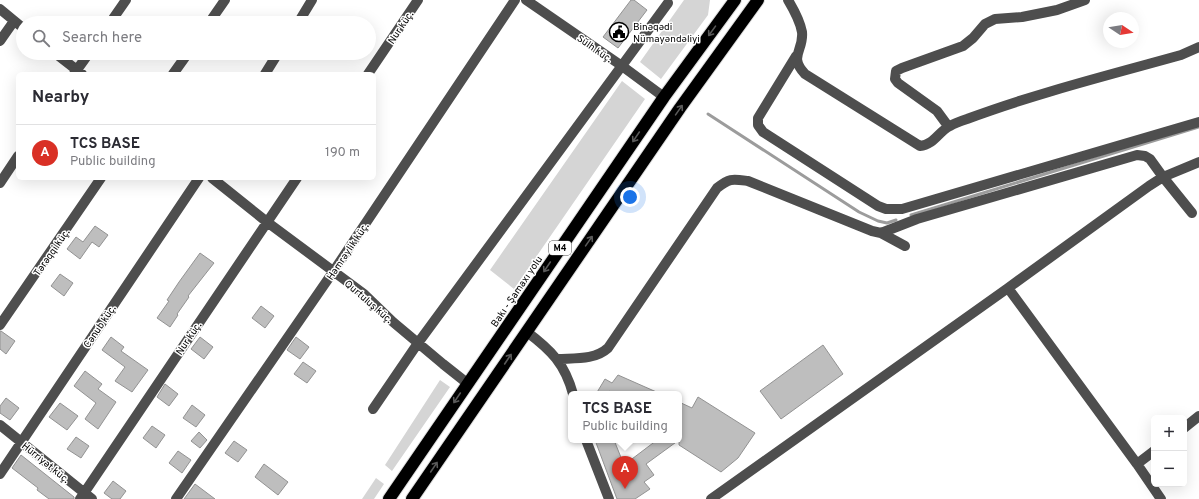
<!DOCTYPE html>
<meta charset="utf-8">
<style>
body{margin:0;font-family:Overpass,sans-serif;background:#f2f2f3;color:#2b2b33}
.controls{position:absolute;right:12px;bottom:12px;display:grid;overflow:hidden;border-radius:6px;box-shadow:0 4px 16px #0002}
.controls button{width:36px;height:36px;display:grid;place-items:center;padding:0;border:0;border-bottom:1px solid #e1e1e2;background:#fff;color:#2b2b33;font:20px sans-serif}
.compass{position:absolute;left:1103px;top:12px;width:36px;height:36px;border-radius:50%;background:#fff;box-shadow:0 4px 16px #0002;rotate:102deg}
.you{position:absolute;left:630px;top:197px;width:14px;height:14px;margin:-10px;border:3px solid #fff;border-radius:50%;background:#1a73e8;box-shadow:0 0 0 6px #1a73e833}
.badge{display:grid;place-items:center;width:26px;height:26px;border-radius:50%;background:#d93025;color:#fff;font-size:13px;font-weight:700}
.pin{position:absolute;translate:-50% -33px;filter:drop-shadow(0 1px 2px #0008)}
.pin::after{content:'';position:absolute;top:21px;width:14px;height:12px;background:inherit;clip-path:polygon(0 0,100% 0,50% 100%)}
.popup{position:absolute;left:568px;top:391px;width:114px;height:52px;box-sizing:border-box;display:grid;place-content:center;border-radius:6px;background:#fff;filter:drop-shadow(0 1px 3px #0005);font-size:13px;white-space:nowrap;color:#7c7c81}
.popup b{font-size:15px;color:#2b2b33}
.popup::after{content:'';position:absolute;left:50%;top:100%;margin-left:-8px;border:8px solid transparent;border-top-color:#fff}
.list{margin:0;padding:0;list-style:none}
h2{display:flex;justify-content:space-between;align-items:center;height:52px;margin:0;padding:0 16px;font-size:17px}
h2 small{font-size:13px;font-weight:400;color:#7c7c81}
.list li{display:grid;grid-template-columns:26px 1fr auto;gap:12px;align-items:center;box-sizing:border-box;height:56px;padding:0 16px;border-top:1px solid #e1e1e2}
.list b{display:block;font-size:15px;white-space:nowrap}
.list p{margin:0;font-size:13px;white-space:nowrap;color:#7c7c81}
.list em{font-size:13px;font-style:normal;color:#7c7c81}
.icon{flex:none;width:22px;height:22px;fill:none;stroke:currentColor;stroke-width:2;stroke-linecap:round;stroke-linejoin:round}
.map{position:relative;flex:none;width:1199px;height:499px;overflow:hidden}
.search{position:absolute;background:#fff;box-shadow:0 4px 16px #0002;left:16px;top:16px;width:360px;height:44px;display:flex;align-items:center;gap:10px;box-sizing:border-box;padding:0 14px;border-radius:22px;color:#7c7c81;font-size:15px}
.panel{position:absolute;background:#fff;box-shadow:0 4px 16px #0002;left:16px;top:72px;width:360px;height:108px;border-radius:6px}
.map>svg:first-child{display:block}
</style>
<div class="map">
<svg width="1199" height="499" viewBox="0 0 1199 499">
<rect width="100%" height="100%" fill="#fff"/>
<path fill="#d5d5d5" d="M684,0H710L708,15L661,79L640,62Z
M622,81L645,99L514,289L490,270Z
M440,380L450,387L392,471L385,465Z
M376,478L384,484L374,499H362Z"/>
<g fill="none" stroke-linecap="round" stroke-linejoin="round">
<path stroke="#9c9c9c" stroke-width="3" d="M708,114L859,212L878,221L887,223L896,220
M911,215L1199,127"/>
</g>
<path fill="#bebebe" stroke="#929292" d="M631,0H634L647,10L618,48L603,37Z
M95,226L108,235L99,247L92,242L80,259L67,249L76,237L83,242Z
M200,253L214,263L188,296L189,297L177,314L178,315L170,327L157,318L169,301L167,300L179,282Z
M60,274L73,283L64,296L51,286Z
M261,306L274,316L265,328L252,318Z
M0,331H1L15,341L6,354L0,349Z
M111,337L124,347L121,351L148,370L132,392L115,381L125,367L102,350Z
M200,337L213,347L204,359L191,349Z
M296,337L309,347L300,359L287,350Z
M823,345L843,374L781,419L760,391Z
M303,362L316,371L307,383L294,374Z
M85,371L102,384L98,389L116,402L98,429L85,419L96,403L74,386Z
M618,375L661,394H613L609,391L606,394H596L605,379L612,383Z
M165,384L178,394L169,406L157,397Z
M698,397L755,433L738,458L721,472L679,445V402L692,408Z
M6,398L19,408L10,420L0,413V406Z
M60,403L78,416L67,430L49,417Z
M192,405L205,415L196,427L183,418Z
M152,426L165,435L156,448L143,438Z
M199,432L207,440L200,448L191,441Z
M76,437L89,446L81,458L67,449Z
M595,440H614L624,465L657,440H679L646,464L654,475L644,482L650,489L635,499H617Z
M234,441L247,450L238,462L225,453Z
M178,451L191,460L182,473L169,463Z
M21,455L74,497V499H49L37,490L38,488L12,468Z
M264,464L288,482L278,495L255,477Z
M113,481L126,491L120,499H112L104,493Z
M195,484L215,499H184Z"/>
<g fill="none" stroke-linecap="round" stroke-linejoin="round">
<g stroke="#dbdbdb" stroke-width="14">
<path id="highway" d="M389,499L664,97L735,0
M412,499L680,108L758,0"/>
</g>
<path stroke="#4e4e4e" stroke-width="10" d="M526,0L622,66L664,97
M788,0C794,10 800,21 802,32C804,51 788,56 805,74L920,146C934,145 939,131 950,126C955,123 961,121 967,119C1037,93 1109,75 1181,55L1199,47
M0,9L23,28
M110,23L126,0
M209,23L225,0
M298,23L312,0
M0,41L14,21
M55,53L82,74
M796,56L758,118V125L763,132L878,206L886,209H902L1199,122
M74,74L89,53
M173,74L188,53
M265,74L278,53
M368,74L418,0
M948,126L937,111L898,83L895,79L896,71L902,68L963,46L973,38L985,24L995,19L1022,17L1057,10L1085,0
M212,178L267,222L364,294L393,322L443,364L467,383
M0,183L18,156
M881,233L905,246
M1008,288L1137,464L1161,499
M0,325L101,178
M527,332C551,350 565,364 573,394
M558,359C575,358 595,360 608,348L717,188C730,178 732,179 748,181L872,231L881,233L917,219L1137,155L1145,156L1150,159L1163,177L1192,213
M373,409L418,343L668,3
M0,425L92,499
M1184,428L1199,416
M586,440L609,499
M1137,464L1154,451
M0,474L199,178
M80,499L297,178
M176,499L333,272L515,0
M711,499L1008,288L1149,186L1163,177L1199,162"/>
<use href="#highway" stroke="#000" stroke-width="12"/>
</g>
<defs><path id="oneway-shaft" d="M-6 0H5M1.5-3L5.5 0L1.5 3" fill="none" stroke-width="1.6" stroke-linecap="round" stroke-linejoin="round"/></defs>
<g stroke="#595959">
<use href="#oneway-shaft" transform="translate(712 31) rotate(126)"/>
<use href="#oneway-shaft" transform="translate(679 110) rotate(-55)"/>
<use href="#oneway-shaft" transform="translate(636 137) rotate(124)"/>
<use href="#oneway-shaft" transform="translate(589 241) rotate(-55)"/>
<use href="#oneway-shaft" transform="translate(547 267) rotate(124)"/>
<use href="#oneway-shaft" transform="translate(508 359) rotate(-56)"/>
<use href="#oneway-shaft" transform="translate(457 398) rotate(124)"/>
<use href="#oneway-shaft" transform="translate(434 467) rotate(-56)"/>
</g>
<defs>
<g id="civic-ring" transform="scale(1)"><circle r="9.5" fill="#fff" stroke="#000" stroke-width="1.5"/><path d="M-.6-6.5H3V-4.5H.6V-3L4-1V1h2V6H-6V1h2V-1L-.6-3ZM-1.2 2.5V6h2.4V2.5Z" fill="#000"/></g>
</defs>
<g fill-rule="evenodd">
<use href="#civic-ring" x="619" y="32"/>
</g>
<g text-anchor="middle" stroke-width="3" stroke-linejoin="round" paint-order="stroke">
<rect fill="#fff" stroke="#4c4c4c" stroke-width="1" x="549" y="241" width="22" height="14" rx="3"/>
<g font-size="9" font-weight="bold" fill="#000">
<text x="560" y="251">M4</text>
</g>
<g font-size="10" fill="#000" stroke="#fff" text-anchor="start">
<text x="633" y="30">Binəqədi<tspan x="633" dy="12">Nümayəndəliyi</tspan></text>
</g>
<g font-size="10" fill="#000" stroke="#fff">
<text transform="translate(400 27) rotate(-56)" y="4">Nur küç.</text>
<text transform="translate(595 48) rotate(35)" y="4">Sülh küç.</text>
<text transform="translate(347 251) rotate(-56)" y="4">Həmrəylik küç.</text>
<text transform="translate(51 252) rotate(-55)" y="4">Tərəqqi küç.</text>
<text transform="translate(516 291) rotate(-56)" y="4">Bakı - Şamaxı yolu</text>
<text transform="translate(369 301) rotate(41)" y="4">Qurtuluş küç.</text>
<text transform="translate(99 326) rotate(-56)" y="4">Cənub küç.</text>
<text transform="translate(188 338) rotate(-56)" y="4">Nur küç.</text>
<text transform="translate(46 462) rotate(39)" y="4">Hürriyət küç.</text>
</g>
</g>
</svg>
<div class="controls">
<button>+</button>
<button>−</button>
</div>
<svg class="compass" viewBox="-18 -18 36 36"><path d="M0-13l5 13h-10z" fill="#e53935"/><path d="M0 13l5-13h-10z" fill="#7c7c81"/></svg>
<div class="you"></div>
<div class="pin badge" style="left:625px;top:489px">A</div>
<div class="popup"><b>TCS BASE</b>Public building</div>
<div class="search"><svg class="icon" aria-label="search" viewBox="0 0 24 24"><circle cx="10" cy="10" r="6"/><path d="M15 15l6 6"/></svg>Search here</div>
<section class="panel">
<h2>Nearby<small></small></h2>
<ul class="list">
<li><span class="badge">A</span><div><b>TCS BASE</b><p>Public building</p></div><em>190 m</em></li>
</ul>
</section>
</div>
